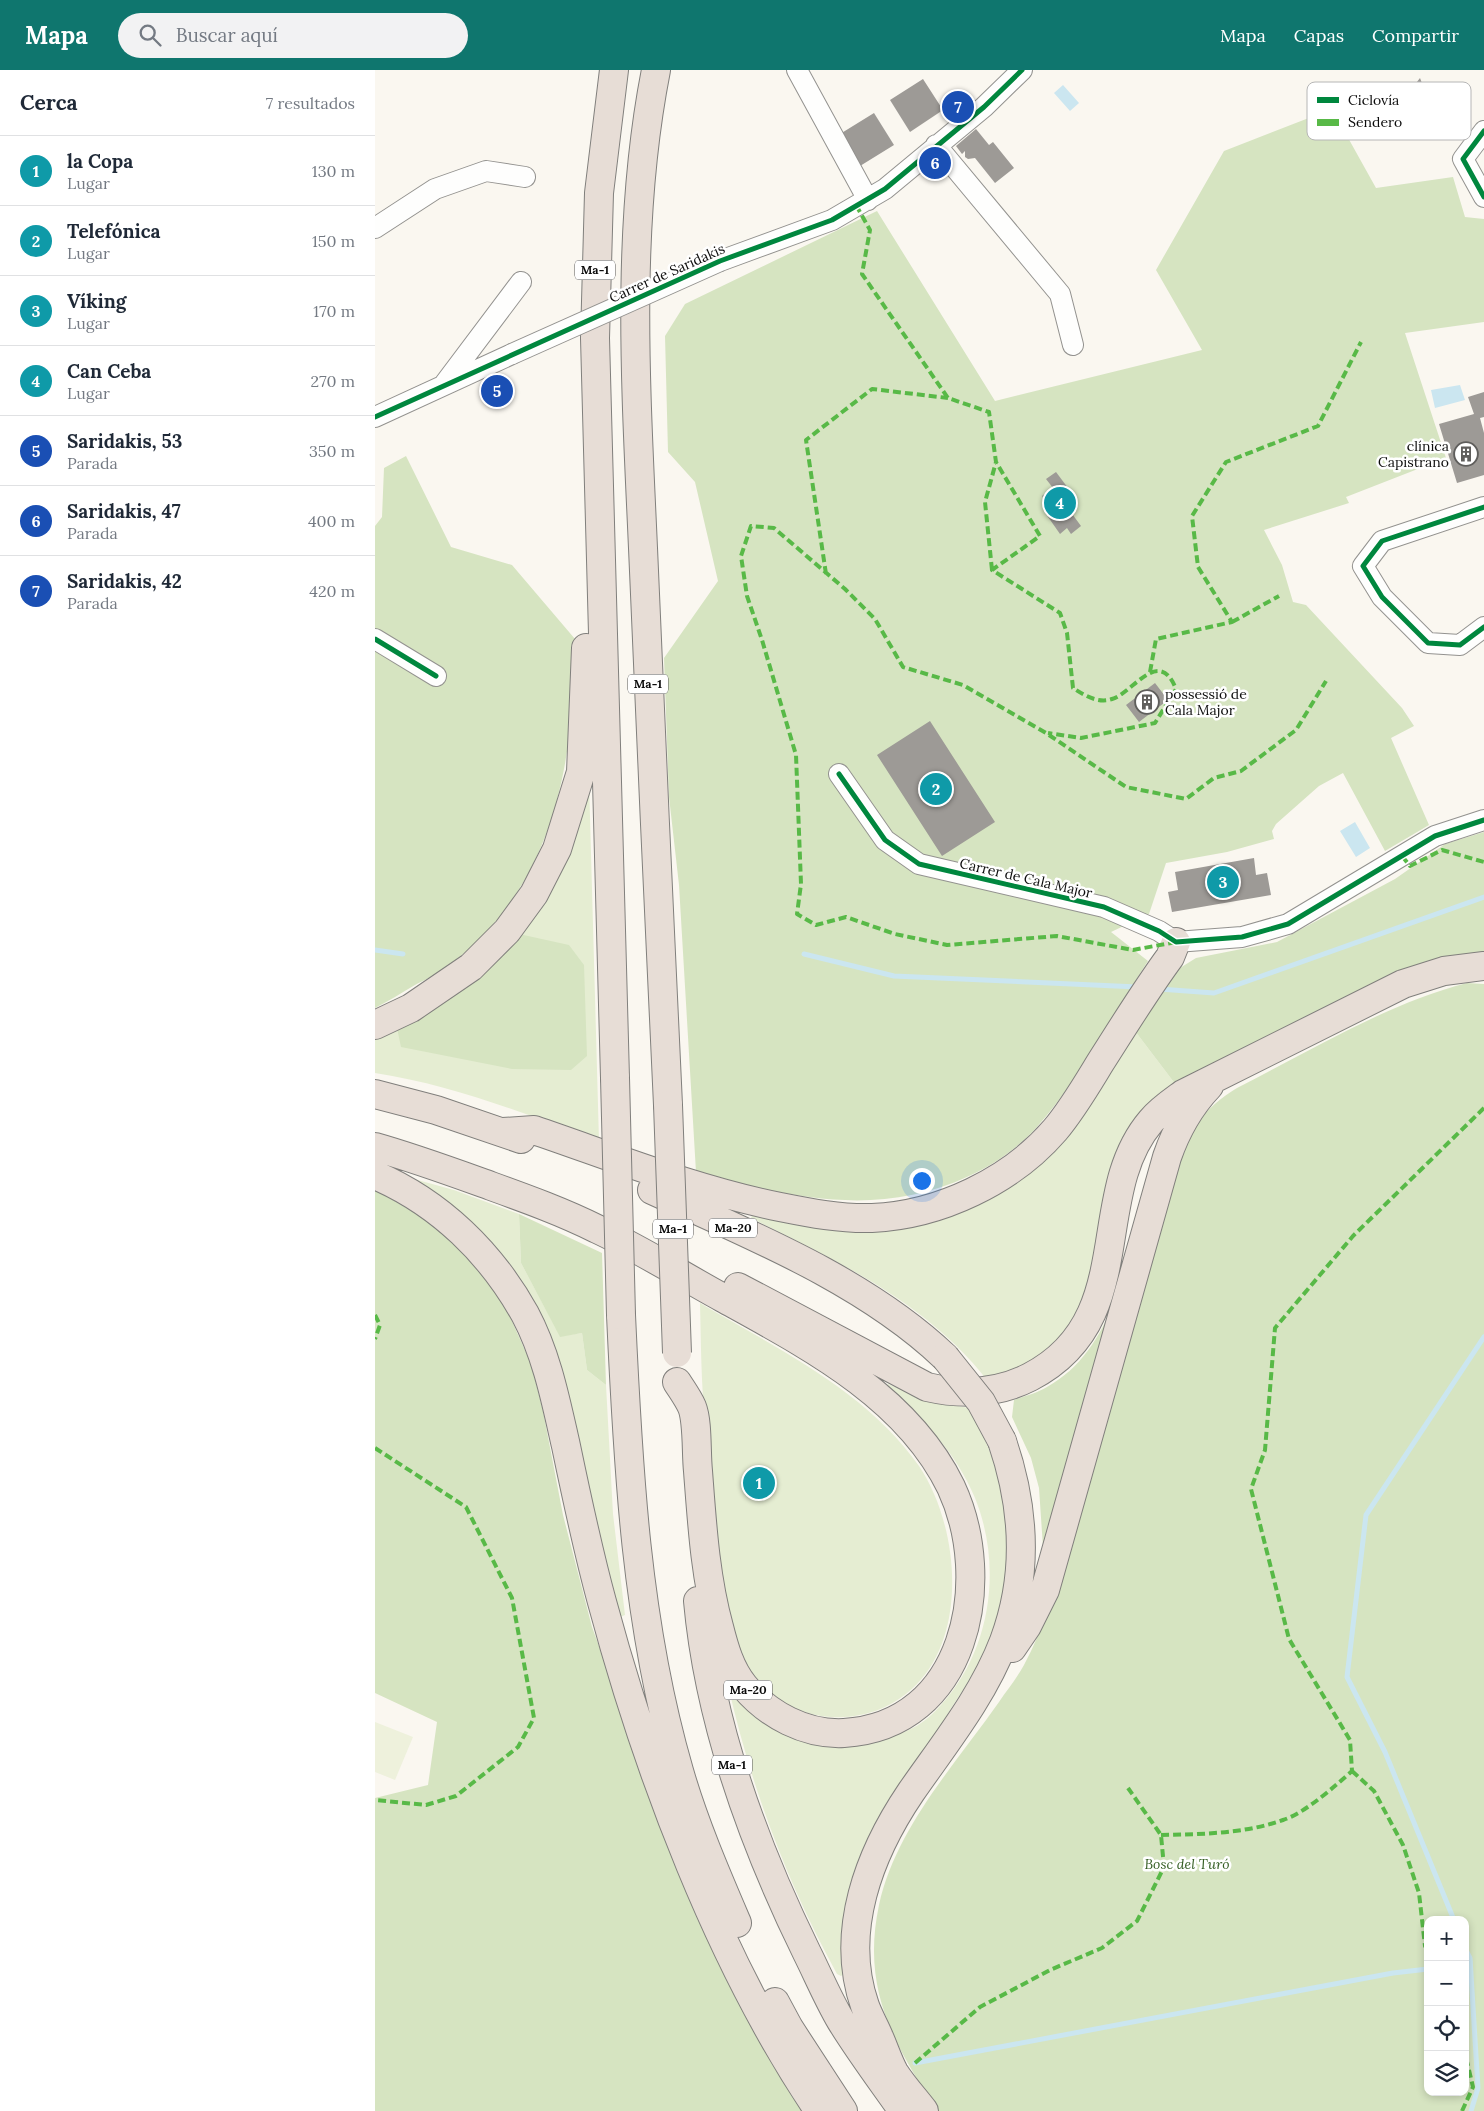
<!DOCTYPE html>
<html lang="es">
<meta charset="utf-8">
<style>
body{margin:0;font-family:Lora,serif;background:#f2f2f3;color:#1f2937}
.controls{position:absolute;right:15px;bottom:15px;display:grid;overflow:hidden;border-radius:10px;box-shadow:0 2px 8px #0003}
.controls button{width:45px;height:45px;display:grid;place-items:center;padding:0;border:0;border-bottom:1px solid #e0e1e3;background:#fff;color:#1f2937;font:25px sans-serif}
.you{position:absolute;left:546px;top:1110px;width:18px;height:18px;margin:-12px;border:4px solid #fff;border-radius:50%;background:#1a73e8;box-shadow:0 0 0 8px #1a73e833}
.badge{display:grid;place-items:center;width:32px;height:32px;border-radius:50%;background:#0f766e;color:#fff;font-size:16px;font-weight:700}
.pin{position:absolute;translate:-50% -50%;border:2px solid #fff;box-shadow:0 1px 5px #0006}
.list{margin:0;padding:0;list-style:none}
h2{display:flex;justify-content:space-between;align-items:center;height:65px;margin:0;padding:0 20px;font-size:21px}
h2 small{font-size:16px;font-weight:400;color:#747a83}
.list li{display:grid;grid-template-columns:32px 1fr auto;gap:15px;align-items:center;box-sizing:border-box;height:70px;padding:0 20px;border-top:1px solid #e0e1e3}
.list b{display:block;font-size:19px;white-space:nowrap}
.list p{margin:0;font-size:16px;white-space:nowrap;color:#747a83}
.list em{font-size:16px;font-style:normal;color:#747a83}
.icon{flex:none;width:28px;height:28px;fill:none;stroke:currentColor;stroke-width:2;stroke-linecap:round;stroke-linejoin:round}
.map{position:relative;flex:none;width:1109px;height:2041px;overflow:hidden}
header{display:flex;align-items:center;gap:30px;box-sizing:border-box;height:70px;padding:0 25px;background:#0f766e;color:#fff}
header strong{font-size:24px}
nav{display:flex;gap:28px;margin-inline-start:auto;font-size:18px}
.search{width:350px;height:45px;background:#f2f2f3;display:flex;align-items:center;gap:12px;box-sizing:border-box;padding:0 18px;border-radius:28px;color:#747a83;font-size:19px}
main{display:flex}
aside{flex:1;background:#fff}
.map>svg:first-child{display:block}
</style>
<header>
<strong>Mapa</strong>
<div class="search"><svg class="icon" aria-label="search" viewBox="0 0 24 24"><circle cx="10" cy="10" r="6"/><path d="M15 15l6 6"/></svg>Buscar aquí</div>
<nav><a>Mapa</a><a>Capas</a><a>Compartir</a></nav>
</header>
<main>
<aside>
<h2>Cerca<small>7 resultados</small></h2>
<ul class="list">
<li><span class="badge" style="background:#0f9aa8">1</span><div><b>la Copa</b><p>Lugar</p></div><em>130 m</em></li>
<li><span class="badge" style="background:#0f9aa8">2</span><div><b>Telefónica</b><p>Lugar</p></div><em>150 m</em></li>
<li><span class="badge" style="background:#0f9aa8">3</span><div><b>Víking</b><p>Lugar</p></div><em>170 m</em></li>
<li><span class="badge" style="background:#0f9aa8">4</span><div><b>Can Ceba</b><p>Lugar</p></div><em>270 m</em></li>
<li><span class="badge" style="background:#1a4fb4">5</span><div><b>Saridakis, 53</b><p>Parada</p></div><em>350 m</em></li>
<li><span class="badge" style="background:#1a4fb4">6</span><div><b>Saridakis, 47</b><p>Parada</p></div><em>400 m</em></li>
<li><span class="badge" style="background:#1a4fb4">7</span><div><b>Saridakis, 42</b><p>Parada</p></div><em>420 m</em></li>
</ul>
</aside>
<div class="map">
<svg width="1109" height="2041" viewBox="0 0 1109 2041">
<rect width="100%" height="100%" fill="#faf7f0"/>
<path fill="#e5edd2" d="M214,711L224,1071C151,1044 78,1015 0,1003V966L144,864Z
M760,961L801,1015L725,1169L704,1241L678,1277L658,1293L612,1310C551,1232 462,1191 376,1148L379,1140L426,1151L612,1126Z
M39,1109L79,1120L144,1144L146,1193L185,1266L207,1263L212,1300L231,1315L238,1444L250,1545L245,1547L231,1500L191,1330L77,1139Z
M325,1233C401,1278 492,1321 544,1396C583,1454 594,1560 542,1614C493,1665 407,1656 370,1595C365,1588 363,1578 361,1570C357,1558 351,1546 349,1534C345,1511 344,1487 342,1464C338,1427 333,1389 330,1351C326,1312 326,1272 325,1233Z
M513,1314L555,1331L594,1338C636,1411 648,1497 613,1577C600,1606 579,1630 565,1658C553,1684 544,1712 534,1739C512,1794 491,1849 469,1904L466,1906L462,1904C412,1813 376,1717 353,1615C363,1624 375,1639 387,1645C400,1650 439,1653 454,1656C470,1658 500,1667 514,1665C534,1664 553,1650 565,1636C616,1581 628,1497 600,1428C581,1382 548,1349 511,1317Z"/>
<path fill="#d6e4c1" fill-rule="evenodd" d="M957,39L1001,118L1078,107L1090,147L1109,149V252L1030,263L1071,388L971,427L974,433L889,460L907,495L918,532L931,535L1027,638L1039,656L1016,668L1054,755L1010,781L968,703L944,716L901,754L897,761L899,769L852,782L791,793L774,844L736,862L773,891C738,945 703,1011 661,1058C643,1078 618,1095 594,1106C502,1149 414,1127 321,1102L304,815L294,727L289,588L343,511L320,412L293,382L290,266L310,234L502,141L620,331L827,280L781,200L849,81Z
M31,386L76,477L137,495L200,569C199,693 180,817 73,896C63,904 51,909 40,915C26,923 14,931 0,938V456L7,447L9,398Z
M1109,762V883C1046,882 987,919 933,947C889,970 845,992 801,1015L760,961L797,903L821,888L902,872L1020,809L1070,774Z
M144,864L194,875L209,895L212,986L196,1000L137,999L26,977L22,958Z
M1092,913L1109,914V2041H562C519,1973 486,1920 504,1835C521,1758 579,1696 624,1632C632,1620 642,1608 649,1595C669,1558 680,1518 692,1478C718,1393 745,1309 768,1223C782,1173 796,1099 821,1056C831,1039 846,1028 862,1018C937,980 1011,934 1092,913ZM1053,1850H1090V2022H1053Z
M0,1119L51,1150L76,1170L108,1203L133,1242L156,1294L168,1341L188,1445L217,1557L319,1836L432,2041H0V1728L53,1715L62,1652L0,1623Z
M144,1144L227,1183L231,1315L212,1300L207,1263L185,1267L146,1193Z
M739,1232L668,1477L664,1418L656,1388L637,1347L639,1330C650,1326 662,1323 672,1317C706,1298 725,1267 739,1232Z"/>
<path fill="#eef1dc" d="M0,1652L38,1667L20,1710L0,1702Z"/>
<path fill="#cbe6f0" d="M688,15L704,33L695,41L679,23Z
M1085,315L1090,330L1060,338L1056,320Z
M980,752L995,778L981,787L965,761Z"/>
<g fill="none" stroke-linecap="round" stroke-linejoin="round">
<path stroke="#cbe6f0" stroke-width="5" d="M0,880L28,884
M429,884L519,906L763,917
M784,919L839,923L1109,827
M1079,1850L1010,1682L972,1607L991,1445L1109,1267
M1090,1878L1095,1888L1103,2018L1096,2041
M540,1993L1018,1903L1053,1899"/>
</g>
<path fill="#9d9a96" d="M1045,8L1048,16L1052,12L1064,24L1062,26L1070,33L1046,59L1038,53L1035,56L1027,47L1022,53L1014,46L1012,52L1005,47L1001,51L996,47L992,52L988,48L982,55L973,48L978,40L977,38L983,34L985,37L1000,32L1002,29L1025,33L1022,29L1028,21L1031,26Z
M548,9L568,40L535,62L515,30Z
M499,43L519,75L485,96L465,64Z
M601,59L614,75L618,72L639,98L620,113L600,88L593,89L590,87V81L587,84L581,76Z
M1109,322V347L1105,348L1109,363V405L1082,413L1064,354L1099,344L1093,327Z
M681,402L702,430L692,437L706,456L696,464L692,458L685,464L671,444L678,440L667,426L678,418L671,409Z
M780,613L793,630L764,652L751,635Z
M555,651L620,752L567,786L502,685Z
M879,788L881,805L892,803L896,825L797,842L793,822L803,820L800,802Z"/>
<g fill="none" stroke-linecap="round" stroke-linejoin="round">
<g stroke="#93928f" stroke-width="22">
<path id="minor" d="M422,0L493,130
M1109,61L1088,89L1109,127
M561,75L685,224L698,275
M0,158L60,119L111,101L150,107
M345,191L457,150L510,119L609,37L647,0
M70,313L146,212
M0,347L137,284
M1109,437L1007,471L988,496L1007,527L1053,573L1085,575L1109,557
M0,569L61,606
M464,704L510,770L544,794L729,837L784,861L801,872L867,867L913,854L1060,766L1109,750"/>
</g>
<g stroke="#807f7c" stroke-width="30">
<path id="highway" d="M239,0L224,123L220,268L240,1008
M281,0C250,157 261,320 268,478C275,664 285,849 293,1035
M0,955L36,938L96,897L132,861L159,824L182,779L206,702L211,578
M0,1024L61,1040L146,1069
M128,1062L159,1060C241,1088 321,1120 405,1137C435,1143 466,1149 497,1148C565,1145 636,1111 680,1060C697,1040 711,1016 725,993C748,957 770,921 795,887L801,872
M0,1077C39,1088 77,1102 116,1116C152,1129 188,1142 222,1159C265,1179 306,1205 348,1228C433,1275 532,1326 576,1417C620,1511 591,1656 469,1663C431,1665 393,1645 369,1616C355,1599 349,1577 344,1557C330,1506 327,1453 323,1401C321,1383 323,1352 317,1337C313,1328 307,1320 302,1312
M0,1105C65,1133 116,1183 150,1244C172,1285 181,1332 191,1376C202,1429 213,1481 227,1532C273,1703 345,1895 444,2041
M277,1120C376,1165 490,1211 570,1287
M363,1217L552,1317C587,1325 622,1324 655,1307C765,1250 712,1126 776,1051C785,1040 797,1032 808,1024L1028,914L1069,901L1109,896
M246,1245C253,1398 261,1553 304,1701C319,1753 341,1804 362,1853
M323,1531C334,1653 378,1773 432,1883C443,1905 453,1929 466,1951C485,1982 507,2011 528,2041
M637,1578L652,1556L670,1520L792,1087C801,1061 815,1036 834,1016
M400,1932L414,1958L468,2041
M549,2041C539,2028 528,2016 519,2002C513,1991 509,1978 504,1967C500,1957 494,1947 490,1936C464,1862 494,1784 536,1722C570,1673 608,1626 629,1571C654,1504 650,1438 627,1371"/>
</g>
<use href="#minor" stroke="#fefefd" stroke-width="20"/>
<use href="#highway" stroke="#e7ddd6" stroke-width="28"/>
<g stroke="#93928f" stroke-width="22" stroke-linecap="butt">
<path id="minor-bridge" d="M137,284L345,191"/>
</g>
<g stroke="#807f7c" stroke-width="30" stroke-linecap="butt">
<path id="highway-bridge" d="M240,1008L246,1245
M293,1035L302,1283
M570,1287L606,1332L627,1371"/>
</g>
<use href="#minor-bridge" stroke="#fefefd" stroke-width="20"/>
<use href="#highway-bridge" stroke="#e7ddd6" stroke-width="28"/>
<path stroke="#58b947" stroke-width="4" stroke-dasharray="8 4" stroke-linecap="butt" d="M481,135L495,160L487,204L573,328L614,342L621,392L665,466L617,500L685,543L692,563L698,618C709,625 723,634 737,629C758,623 784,576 801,619L780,653L706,668L673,663
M617,500L610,432L621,392
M451,504L431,370L497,319L573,328
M857,552L904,526
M775,602L781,569L857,552L823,497L817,446L851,392L943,356L986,272
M1027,786L1035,796L1067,780L1109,792
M801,872L758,880L682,866L572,875L520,864L471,847L441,855L422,844L426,814L421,685L387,570L372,526L366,486L376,456L399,458L470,519L500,549L528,597L588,615L671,663L751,717L811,729L839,708L866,701L921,660L951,611
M0,1245L5,1255L0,1269
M0,1378L91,1437L137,1528L159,1648L143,1677L81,1726L51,1735L0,1730
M977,1701L999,1721L1028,1775L1044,1823L1050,1876L1053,1880
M786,1765C828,1764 868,1764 908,1750C930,1743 959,1717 977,1701L975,1670L914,1569L876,1419L890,1380L900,1258L978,1166L1109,1038
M540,1993L605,1937L675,1900L727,1878L762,1851L789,1797L786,1765L753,1718
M1087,2041L1098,2017L1090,1983"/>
<g stroke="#fff" stroke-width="8">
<path id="cycleway" d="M1109,61L1088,89L1109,127
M0,347L345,191L457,150L510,119L609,37L647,0
M1109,437L1007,471L988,496L1007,527L1053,573L1085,575L1109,557
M0,569L61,606
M464,704L510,770L544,794L729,837L784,861L801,872L867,867L913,854L1060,766L1109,750"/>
</g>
<use href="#cycleway" stroke="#00873e" stroke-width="5"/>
</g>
<defs>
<g id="building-ring" transform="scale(1.25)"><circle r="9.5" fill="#fff" stroke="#5f5e5c" stroke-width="1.5"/><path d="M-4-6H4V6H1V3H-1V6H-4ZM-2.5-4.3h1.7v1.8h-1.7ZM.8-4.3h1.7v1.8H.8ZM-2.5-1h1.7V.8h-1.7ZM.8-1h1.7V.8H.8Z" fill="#5f5e5c"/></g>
</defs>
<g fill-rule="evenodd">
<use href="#building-ring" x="1091" y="384"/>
<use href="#building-ring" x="772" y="632"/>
</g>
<g text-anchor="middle" stroke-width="5" stroke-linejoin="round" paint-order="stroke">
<g fill="#fff" stroke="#555" stroke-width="1">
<rect x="200" y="190.5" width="40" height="19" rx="4"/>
<rect x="253" y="604.5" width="40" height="19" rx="4"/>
<rect x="334" y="1148.5" width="48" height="19" rx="4"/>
<rect x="278" y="1149.5" width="40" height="19" rx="4"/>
<rect x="349" y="1610.5" width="48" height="19" rx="4"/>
<rect x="337" y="1685.5" width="40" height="19" rx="4"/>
</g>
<g font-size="12" font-weight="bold" fill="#0c0c0c">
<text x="220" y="204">Ma-1</text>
<text x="273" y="618">Ma-1</text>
<text x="358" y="1162">Ma-20</text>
<text x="298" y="1163">Ma-1</text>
<text x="373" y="1624">Ma-20</text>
<text x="357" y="1699">Ma-1</text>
</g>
<g font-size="14" fill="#0c0c0c" stroke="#fff">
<text transform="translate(292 203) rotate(-24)" y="5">Carrer de Saridakis</text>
<text transform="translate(651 808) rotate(13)" y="5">Carrer de Cala Major</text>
</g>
<g font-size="14" fill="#0c0c0c" stroke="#fff" text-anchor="end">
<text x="1074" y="381">clínica<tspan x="1074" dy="16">Capistrano</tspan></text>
<text x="790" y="629" text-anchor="start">possessió de<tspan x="790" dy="16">Cala Major</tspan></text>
</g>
<g font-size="14" font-style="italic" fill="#345e23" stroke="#fff">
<text x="812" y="1799">Bosc del Turó</text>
</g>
</g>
<rect x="932" y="12" width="164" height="58" rx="8" fill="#fff" stroke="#b6b6b6" stroke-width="1"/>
<rect x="942" y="27" width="22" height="6" fill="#00873e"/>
<rect x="942" y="49" width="22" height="7" fill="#58b947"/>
<g font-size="14" fill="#0c0c0c">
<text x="973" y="35">Ciclovía</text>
<text x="973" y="57">Sendero</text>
</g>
</svg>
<div class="controls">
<button>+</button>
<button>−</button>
<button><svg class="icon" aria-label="locate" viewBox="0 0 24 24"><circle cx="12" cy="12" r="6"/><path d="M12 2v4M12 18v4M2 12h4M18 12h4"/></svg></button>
<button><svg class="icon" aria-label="layers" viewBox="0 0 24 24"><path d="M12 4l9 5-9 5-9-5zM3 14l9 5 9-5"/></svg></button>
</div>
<div class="you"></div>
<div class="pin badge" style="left:384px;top:1413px;background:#0f9aa8">1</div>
<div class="pin badge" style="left:561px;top:719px;background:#0f9aa8">2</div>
<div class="pin badge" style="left:848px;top:812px;background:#0f9aa8">3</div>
<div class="pin badge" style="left:685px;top:433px;background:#0f9aa8">4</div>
<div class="pin badge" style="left:122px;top:321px;background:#1a4fb4">5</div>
<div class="pin badge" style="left:560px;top:93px;background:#1a4fb4">6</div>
<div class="pin badge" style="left:583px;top:37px;background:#1a4fb4">7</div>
</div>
</main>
